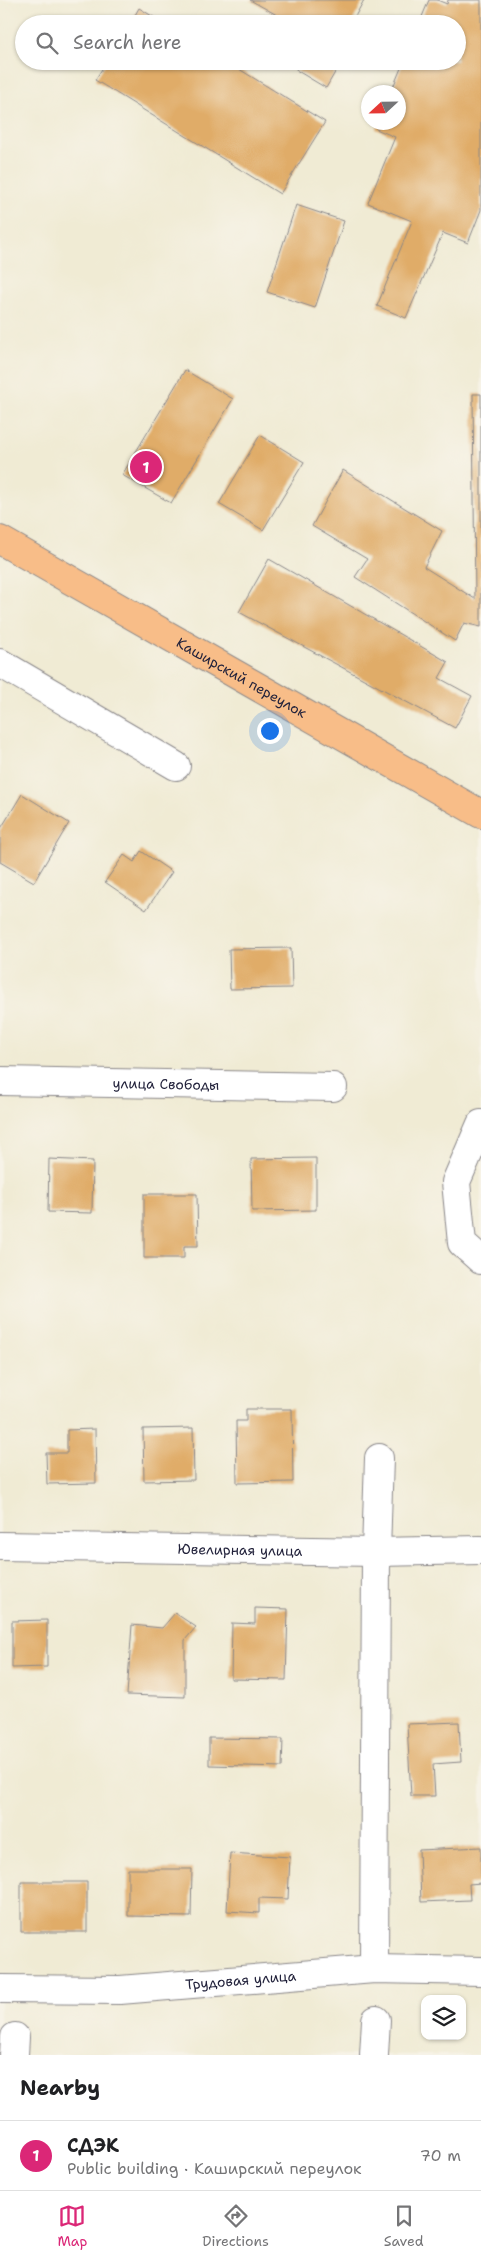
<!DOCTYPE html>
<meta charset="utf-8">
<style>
body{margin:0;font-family:"Shantell Sans",sans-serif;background:#f6f6f6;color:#202124}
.controls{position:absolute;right:15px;bottom:15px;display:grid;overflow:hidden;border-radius:10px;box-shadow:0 1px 4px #0004}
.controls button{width:45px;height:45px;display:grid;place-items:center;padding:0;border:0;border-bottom:1px solid #e0e0e0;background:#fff;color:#202124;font:25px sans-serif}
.compass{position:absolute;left:361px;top:85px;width:45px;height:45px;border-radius:50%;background:#fff;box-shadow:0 1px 4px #0004;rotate:248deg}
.you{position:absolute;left:269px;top:730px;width:18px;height:18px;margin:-12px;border:4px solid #fff;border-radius:50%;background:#1a73e8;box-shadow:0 0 0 8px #1a73e833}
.badge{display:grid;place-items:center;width:32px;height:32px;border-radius:50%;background:#db2777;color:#fff;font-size:16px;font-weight:700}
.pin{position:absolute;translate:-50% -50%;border:2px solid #fff;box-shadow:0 1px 5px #0006}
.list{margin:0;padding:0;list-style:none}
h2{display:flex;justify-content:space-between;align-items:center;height:65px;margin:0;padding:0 20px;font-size:21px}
h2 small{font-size:16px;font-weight:400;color:#757577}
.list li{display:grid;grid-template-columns:32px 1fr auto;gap:15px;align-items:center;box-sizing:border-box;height:70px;padding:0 20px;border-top:1px solid #e0e0e0}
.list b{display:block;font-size:19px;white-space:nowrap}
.list p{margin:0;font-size:16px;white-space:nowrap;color:#757577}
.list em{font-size:16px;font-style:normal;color:#757577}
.icon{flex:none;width:28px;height:28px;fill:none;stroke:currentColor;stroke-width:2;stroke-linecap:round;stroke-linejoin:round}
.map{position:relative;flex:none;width:481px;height:2055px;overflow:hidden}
.search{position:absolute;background:#fff;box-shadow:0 1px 4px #0004;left:15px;right:15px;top:15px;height:55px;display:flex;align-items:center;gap:12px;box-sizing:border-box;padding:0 18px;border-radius:28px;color:#757577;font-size:19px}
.sheet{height:135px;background:#fff}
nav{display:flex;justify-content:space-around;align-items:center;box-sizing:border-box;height:70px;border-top:1px solid #e0e0e0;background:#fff;font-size:14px;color:#757577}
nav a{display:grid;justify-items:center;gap:2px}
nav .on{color:#db2777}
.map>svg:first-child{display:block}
</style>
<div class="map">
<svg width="481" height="2055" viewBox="0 0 481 2055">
<rect width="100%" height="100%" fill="#f7f3e8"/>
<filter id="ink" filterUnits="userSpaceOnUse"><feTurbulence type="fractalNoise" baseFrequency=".02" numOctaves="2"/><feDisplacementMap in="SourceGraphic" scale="10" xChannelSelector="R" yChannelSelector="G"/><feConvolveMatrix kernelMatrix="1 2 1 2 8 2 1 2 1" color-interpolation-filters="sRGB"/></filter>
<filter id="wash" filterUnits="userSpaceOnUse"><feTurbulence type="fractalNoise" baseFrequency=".0096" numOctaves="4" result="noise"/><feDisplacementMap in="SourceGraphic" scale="20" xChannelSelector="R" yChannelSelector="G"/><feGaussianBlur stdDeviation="1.12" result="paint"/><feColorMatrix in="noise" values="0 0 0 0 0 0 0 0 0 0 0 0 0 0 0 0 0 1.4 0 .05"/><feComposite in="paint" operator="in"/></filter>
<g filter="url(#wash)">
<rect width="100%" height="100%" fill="#f0ebd4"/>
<g id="blocks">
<path fill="#e0ac68" d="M250,0H364L351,24H293Z
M429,0H437L447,4L448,0H481V210L468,243L443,233L406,318L377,306L412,221L368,203L395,137L376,129L379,122H398V92H391L404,61H457V24H419Z
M139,8L165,24H130Z
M107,61H226L325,122L280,194L95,80Z
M301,61H324L337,69L326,88L296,70Z
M296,205L344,221L315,308L267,292Z
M185,370L233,399L171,503L122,475Z
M473,394H481V627L464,623L455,641L355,577L367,559L312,526L343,470L442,531L424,567L475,599Z
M260,435L304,462L263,530L219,504Z
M269,559L448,662L439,678L472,696L455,728L239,612Z
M22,794L69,823L34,882L0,862V830Z
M141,851L172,872L146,910L105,882L124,855L134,862Z
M291,948L292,988L230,989L229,949Z
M316,1158V1210L252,1211L251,1159Z
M49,1159L93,1161L92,1213L48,1212Z
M144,1194H197L198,1246H184V1258H144Z
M246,1409H292L293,1482L237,1483L236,1421H246Z
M193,1428L194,1480L144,1481L143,1429Z
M95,1429L96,1483L47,1484L46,1453H67V1430Z
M255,1608L288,1609L286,1680L231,1679L232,1623L255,1624Z
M175,1613L196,1627L185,1640V1697L127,1695L132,1625L162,1628Z
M47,1620V1667L12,1668V1621Z
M459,1722L461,1762L433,1764L435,1796H411L407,1724Z
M209,1738L283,1739L282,1767L209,1765Z
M481,1847V1883L469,1884L470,1900L421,1902L419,1850Z
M230,1853L290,1857L288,1899L259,1898V1913L227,1911Z
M128,1869H192L191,1917L128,1916Z
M21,1882H87V1932H21Z"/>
</g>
</g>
<g filter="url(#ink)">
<use href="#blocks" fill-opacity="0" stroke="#898688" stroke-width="1"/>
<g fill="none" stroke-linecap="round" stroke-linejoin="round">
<g stroke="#898688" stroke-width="30">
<g id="minor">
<path d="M0,663L176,766"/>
<path id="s1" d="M0,1081L333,1087"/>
<path d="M481,1124L456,1182L462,1243L481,1260"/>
<path id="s2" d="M0,1546L376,1552L481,1550"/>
<path d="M374,1969L376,1552L379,1458"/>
<path id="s3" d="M0,1989L120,1990L374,1969L481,1971"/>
<path d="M14,2055L15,2037"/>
<path d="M374,2055L376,2020"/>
</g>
</g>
<g stroke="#898688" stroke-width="30">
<g id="major">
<path id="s4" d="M0,540L481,814"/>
</g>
</g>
<use href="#minor" stroke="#fff" stroke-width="28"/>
<use href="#major" stroke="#f8bd88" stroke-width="28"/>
</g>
</g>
<g text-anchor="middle" stroke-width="4" stroke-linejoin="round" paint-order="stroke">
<g font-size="14" fill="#22223b" stroke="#f7f3e8">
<text dy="5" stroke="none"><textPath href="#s4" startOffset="278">Каширский переулок</textPath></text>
<text dy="5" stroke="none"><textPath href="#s1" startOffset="166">улица Свободы</textPath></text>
<text dy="5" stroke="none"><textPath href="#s2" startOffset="240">Ювелирная улица</textPath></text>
<text dy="5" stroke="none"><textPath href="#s3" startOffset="241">Трудовая улица</textPath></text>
</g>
</g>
</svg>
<div class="controls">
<button><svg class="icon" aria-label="layers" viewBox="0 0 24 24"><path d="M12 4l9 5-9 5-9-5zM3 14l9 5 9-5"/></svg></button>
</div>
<svg class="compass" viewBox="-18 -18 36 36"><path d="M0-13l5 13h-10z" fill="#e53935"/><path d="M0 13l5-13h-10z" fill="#757577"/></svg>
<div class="you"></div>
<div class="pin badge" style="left:146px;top:467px">1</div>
<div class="search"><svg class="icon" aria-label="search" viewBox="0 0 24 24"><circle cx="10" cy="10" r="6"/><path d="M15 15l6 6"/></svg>Search here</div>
</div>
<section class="sheet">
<h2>Nearby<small></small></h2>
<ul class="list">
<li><span class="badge">1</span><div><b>СДЭК</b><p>Public building · Каширский переулок</p></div><em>70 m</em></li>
</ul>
</section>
<nav>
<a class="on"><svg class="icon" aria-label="map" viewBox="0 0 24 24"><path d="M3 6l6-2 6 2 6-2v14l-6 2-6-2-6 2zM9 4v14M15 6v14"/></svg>Map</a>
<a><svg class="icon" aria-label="directions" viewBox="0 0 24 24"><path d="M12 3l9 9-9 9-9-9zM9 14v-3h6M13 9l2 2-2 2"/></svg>Directions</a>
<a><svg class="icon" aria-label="saved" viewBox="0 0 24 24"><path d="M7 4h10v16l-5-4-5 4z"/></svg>Saved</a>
</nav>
